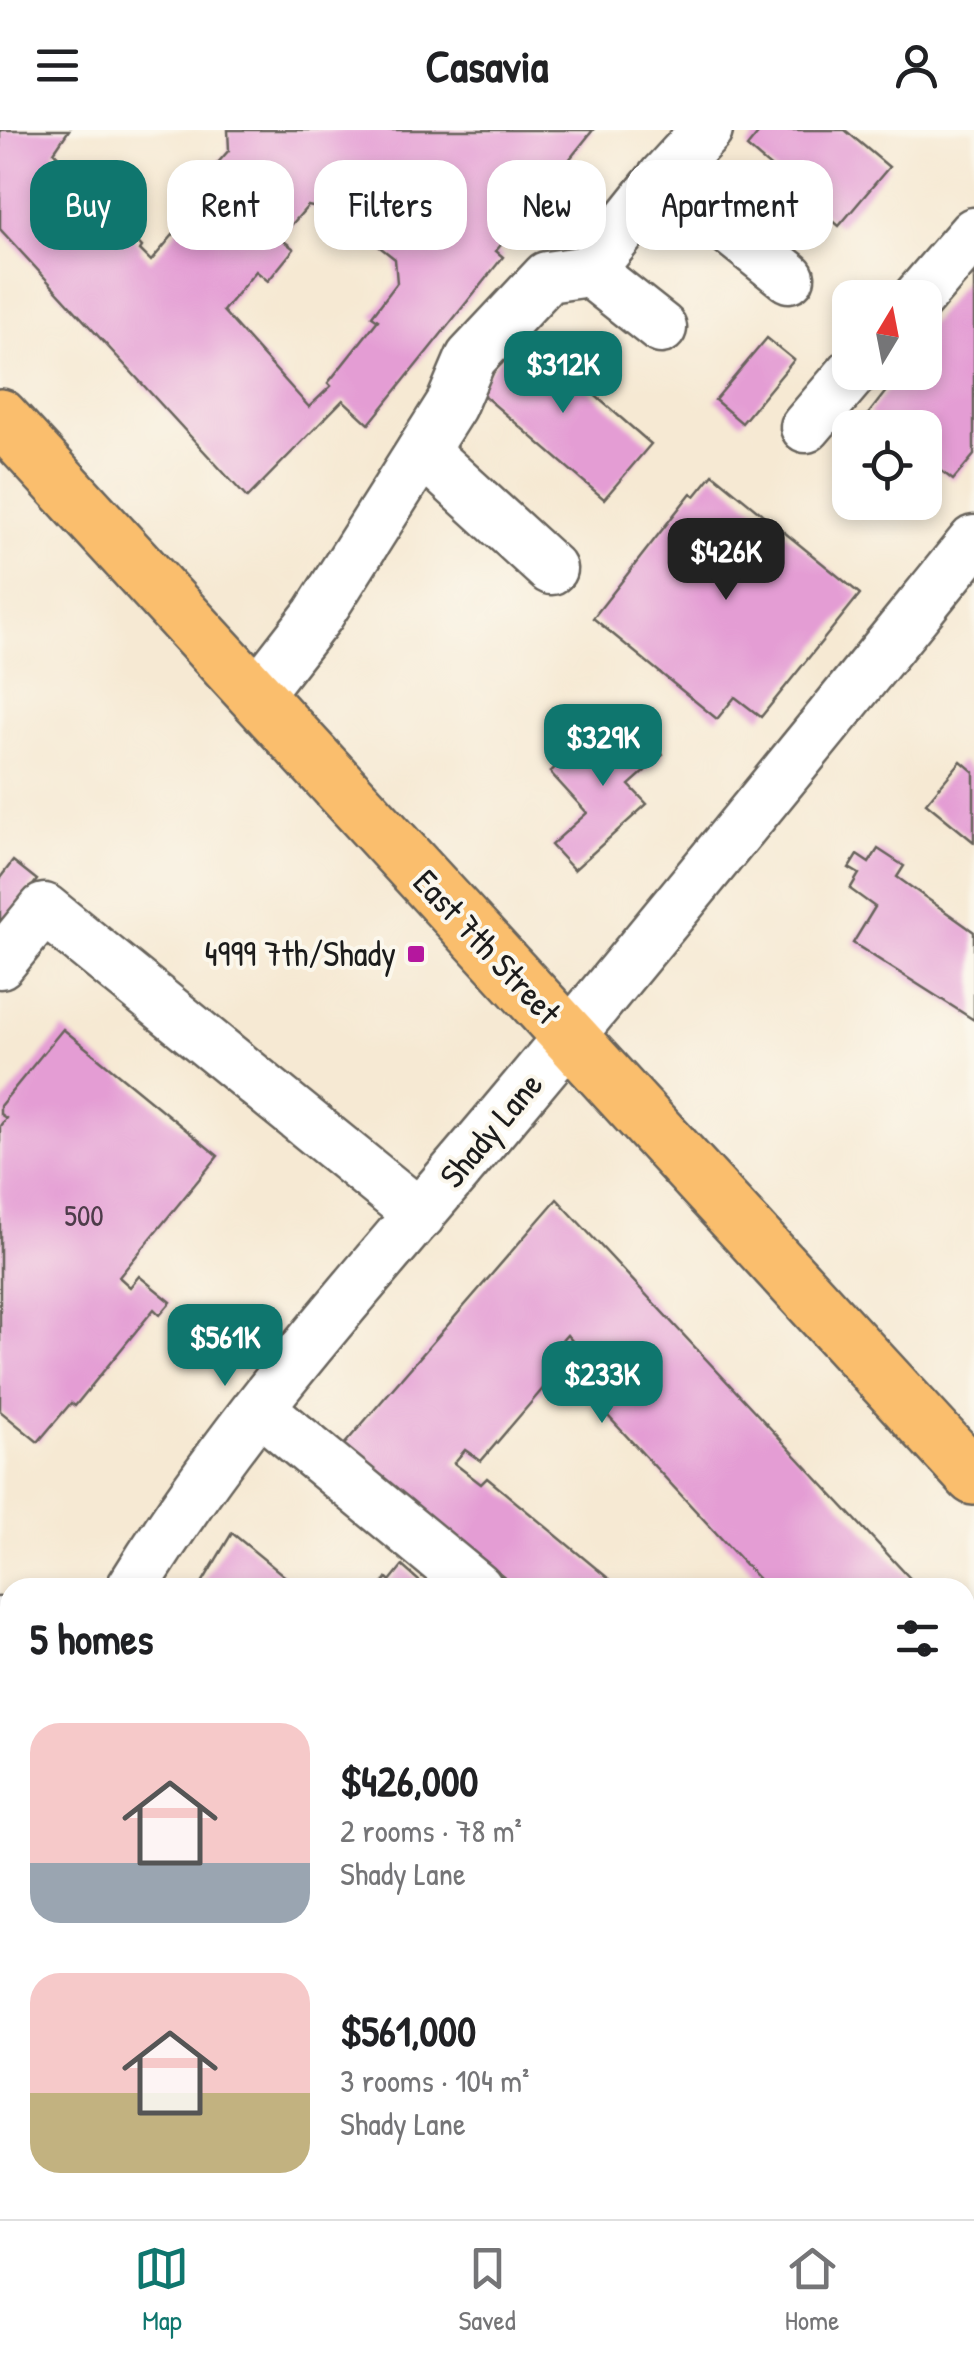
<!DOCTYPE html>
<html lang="en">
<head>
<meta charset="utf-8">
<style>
	body { margin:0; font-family:"Patrick Hand",sans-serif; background:#f6f6f6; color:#202124; height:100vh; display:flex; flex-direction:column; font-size:38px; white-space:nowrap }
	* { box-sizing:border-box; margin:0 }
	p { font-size:32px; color:#757577 }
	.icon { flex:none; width:55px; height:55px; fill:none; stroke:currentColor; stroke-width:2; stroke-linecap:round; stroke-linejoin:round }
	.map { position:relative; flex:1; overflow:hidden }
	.panel { position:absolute; left:0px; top:1448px; width:975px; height:642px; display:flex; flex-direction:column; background:#fff; border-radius:30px 30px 0 0; box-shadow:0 5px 15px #0003 }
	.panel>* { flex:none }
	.guide { position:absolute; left:30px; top:30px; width:915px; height:90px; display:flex; gap:20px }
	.needle { width:65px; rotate:10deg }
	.fabs { position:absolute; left:832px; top:150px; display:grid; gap:20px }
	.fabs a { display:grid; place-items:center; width:110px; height:110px; border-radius:20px; background:#fff; box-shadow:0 5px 15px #0003; font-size:50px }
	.price { position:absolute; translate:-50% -85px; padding:0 22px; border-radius:20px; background:#0f766e; color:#fff; font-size:32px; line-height:65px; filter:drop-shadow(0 2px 5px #0008) }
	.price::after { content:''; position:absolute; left:50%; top:60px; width:30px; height:22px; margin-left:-15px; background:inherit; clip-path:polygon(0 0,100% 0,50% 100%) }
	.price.active { background:#222; color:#fff }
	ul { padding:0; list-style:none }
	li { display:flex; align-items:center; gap:30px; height:250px; padding:0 30px }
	li span { display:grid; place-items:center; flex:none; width:280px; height:200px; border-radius:30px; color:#555 }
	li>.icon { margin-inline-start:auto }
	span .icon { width:120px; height:120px; fill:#fffc; stroke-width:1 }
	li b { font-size:42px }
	h2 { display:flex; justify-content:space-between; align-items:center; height:120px; padding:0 30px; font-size:42px }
	.chip { padding:0 35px; border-radius:30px; background:#fff; box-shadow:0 5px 15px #0003; font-size:35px; line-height:90px }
	.chip.active { background:#0f766e; color:#fff }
	header { display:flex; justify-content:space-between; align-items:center; height:130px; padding:0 30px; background:#fff; font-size:45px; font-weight:700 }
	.menu { display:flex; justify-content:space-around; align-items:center; height:140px; border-top:2px solid #e0e0e0; background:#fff; font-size:28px; color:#757577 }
	.menu a { display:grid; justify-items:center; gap:5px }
	.menu .active { color:#0f766e }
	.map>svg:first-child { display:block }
</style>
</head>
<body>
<header><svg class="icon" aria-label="menu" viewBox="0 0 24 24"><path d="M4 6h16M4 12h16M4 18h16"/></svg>Casavia<svg class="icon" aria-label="person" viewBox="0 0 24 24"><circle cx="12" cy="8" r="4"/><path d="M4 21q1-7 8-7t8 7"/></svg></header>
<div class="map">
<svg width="974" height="2089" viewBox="0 0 974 2089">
	<rect width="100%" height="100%" fill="#fbf7ec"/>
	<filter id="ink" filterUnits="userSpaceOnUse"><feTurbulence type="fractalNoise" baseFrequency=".01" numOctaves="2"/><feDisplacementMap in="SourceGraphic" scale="20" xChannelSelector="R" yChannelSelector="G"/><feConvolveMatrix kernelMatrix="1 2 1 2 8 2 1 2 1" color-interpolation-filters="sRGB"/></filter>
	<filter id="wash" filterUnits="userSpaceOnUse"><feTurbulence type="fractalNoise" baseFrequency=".0048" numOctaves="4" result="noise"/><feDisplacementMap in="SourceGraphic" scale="40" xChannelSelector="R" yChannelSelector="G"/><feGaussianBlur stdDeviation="2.25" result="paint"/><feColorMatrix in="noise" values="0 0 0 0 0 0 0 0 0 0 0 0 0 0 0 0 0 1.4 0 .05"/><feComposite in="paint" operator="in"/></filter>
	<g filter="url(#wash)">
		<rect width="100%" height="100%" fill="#f6e9d3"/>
		<g id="blocks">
			<!-- building -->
			<g fill="#e49dd4" fill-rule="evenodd">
				<path d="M 0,0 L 69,0 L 54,22 L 142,117 L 140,120 L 151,131 L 183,93 L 174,83 L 229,20 L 228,0 L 593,0 L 496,121 L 503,127 L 369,294 L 343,270 L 247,368 L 0,99 ZM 308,76 L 335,82 L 395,129 L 397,153 L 372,186 L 378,190 L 328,253 L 331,256 L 309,277 L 223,181 L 256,141 L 268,151 L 294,119 L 280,108 Z"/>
				<polygon points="761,0 845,0 889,37 839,96 747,17"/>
				<polygon points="974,139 974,325 953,350 925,328 925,298 887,298 869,283 901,242 925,242 925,200"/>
				<polygon points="522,202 651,314 604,369 475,258"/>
				<polygon points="767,208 794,230 742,293 715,270"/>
				<polygon points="713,344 860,464 761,587 735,567 717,589 593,488 691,363 695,366"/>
				<polygon points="629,588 663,625 629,655 647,674 574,740 551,715 587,683 550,642 587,609 595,619"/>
				<polygon points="961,631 974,642 974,712 926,673"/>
				<polygon points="878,719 904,736 897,747 974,802 974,890 853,813 875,777 850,759 859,744 849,738 857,725 869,733"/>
				<polygon points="13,731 37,750 0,797 0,748"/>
				<polygon points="63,899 218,1026 119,1147 130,1157 139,1146 171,1172 160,1185 154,1179 75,1276 71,1273 38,1312 0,1281 0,996 6,988 0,984 0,976"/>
				<polygon points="557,1069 919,1458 767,1458 573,1248 591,1233 567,1205 551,1223 564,1234 481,1331 465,1320 454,1333 481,1354 487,1348 620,1458 517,1458 342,1317"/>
				<polygon points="232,1403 299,1458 199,1458"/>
				<polygon points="402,1436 427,1458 380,1458 387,1448 390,1451"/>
				<polygon points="965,1507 974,1517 971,1537 974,1540 974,1900 965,1893"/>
			</g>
		</g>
	</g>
	<g filter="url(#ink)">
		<use href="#blocks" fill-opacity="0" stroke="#68645c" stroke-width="2.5"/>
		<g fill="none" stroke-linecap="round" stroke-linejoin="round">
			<!-- minor casing -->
			<g stroke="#68645c" stroke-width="55">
				<g id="minor">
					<polyline points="707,0 664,47 789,147"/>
					<polyline points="918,168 974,103"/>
					<polyline points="661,198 589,141 664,47"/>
					<polyline points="806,297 853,242"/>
					<polyline points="422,321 551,439"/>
					<polyline points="255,566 318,485 451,275 471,228 547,147 589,141"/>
					<polyline points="0,833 44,779 420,1085"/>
					<polyline points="260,1279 477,1458"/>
					<path d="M 132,1458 C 237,1287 376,1137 505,983 C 664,794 819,602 974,411"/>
					<polyline points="0,1493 10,1499"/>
					<polyline points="0,1683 10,1665"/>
					<polyline points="0,1785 10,1791"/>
					<polyline points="746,2080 757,2089"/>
					<polyline points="462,2089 476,2080"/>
				</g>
			</g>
			<!-- major casing -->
			<g stroke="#68645c" stroke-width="60">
				<g id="major">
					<polyline points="0,287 974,1347"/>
					<polyline points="0,2026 10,2029"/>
					<polyline points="173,2080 199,2089"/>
					<polyline points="244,2080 288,2089"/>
				</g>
			</g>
			<!-- minor -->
			<use href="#minor" stroke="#fff" stroke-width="50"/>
			<!-- major -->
			<use href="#major" stroke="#fabe6d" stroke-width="55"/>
		</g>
	</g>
	<!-- markers -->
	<rect fill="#b5179e" stroke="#fbf7ec" stroke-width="4" x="406" y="814" width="20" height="20" rx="5"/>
	<g text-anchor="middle" stroke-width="8" stroke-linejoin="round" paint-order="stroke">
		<!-- number labels -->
		<g font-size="30" fill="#4e3c4a">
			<text x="84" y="1096">500</text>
		</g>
		<!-- street labels -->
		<g font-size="35" fill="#1c1c1c" stroke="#fbf7ec">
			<text transform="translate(487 817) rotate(47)" y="12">East 7th Street</text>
			<text transform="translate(491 1000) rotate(-50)" y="12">Shady Lane</text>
		</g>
		<!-- poi labels -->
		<g font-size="35" fill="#1c1c1c" stroke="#fbf7ec" text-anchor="end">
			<text x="396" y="836">4999 7th/Shady</text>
		</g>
	</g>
</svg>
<div class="fabs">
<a><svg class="needle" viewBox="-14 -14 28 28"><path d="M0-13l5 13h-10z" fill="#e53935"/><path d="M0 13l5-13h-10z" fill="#757577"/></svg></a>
<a><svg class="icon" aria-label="locate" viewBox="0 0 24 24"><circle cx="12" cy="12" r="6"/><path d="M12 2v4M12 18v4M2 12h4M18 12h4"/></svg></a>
</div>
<b class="price" style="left:563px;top:286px">$312K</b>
<b class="price active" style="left:726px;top:473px">$426K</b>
<b class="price" style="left:603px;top:659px">$329K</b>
<b class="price" style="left:225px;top:1259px">$561K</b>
<b class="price" style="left:602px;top:1296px">$233K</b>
<div class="guide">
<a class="chip active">Buy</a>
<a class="chip">Rent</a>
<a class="chip">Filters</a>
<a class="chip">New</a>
<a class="chip">Apartment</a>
</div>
<section class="panel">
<h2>5 homes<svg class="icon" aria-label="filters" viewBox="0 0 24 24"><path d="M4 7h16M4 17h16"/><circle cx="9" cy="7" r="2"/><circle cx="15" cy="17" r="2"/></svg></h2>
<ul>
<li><span style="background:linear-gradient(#f6c9c9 70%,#9aa5b1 0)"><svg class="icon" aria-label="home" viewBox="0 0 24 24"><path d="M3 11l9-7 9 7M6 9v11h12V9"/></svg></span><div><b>$426,000</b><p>2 rooms · 78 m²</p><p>Shady Lane</p></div></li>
<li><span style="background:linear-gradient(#f6c9c9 60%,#c2b280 0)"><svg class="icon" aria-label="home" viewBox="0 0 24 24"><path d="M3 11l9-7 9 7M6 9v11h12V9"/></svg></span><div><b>$561,000</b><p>3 rooms · 104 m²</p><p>Shady Lane</p></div></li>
</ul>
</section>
</div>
<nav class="menu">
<a class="active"><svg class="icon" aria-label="map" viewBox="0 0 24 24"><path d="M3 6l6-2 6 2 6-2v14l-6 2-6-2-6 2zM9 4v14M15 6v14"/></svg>Map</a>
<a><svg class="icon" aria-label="saved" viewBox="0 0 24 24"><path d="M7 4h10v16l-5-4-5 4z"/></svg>Saved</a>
<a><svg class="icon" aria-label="home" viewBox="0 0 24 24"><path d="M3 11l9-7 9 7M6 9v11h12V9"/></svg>Home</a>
</nav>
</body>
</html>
